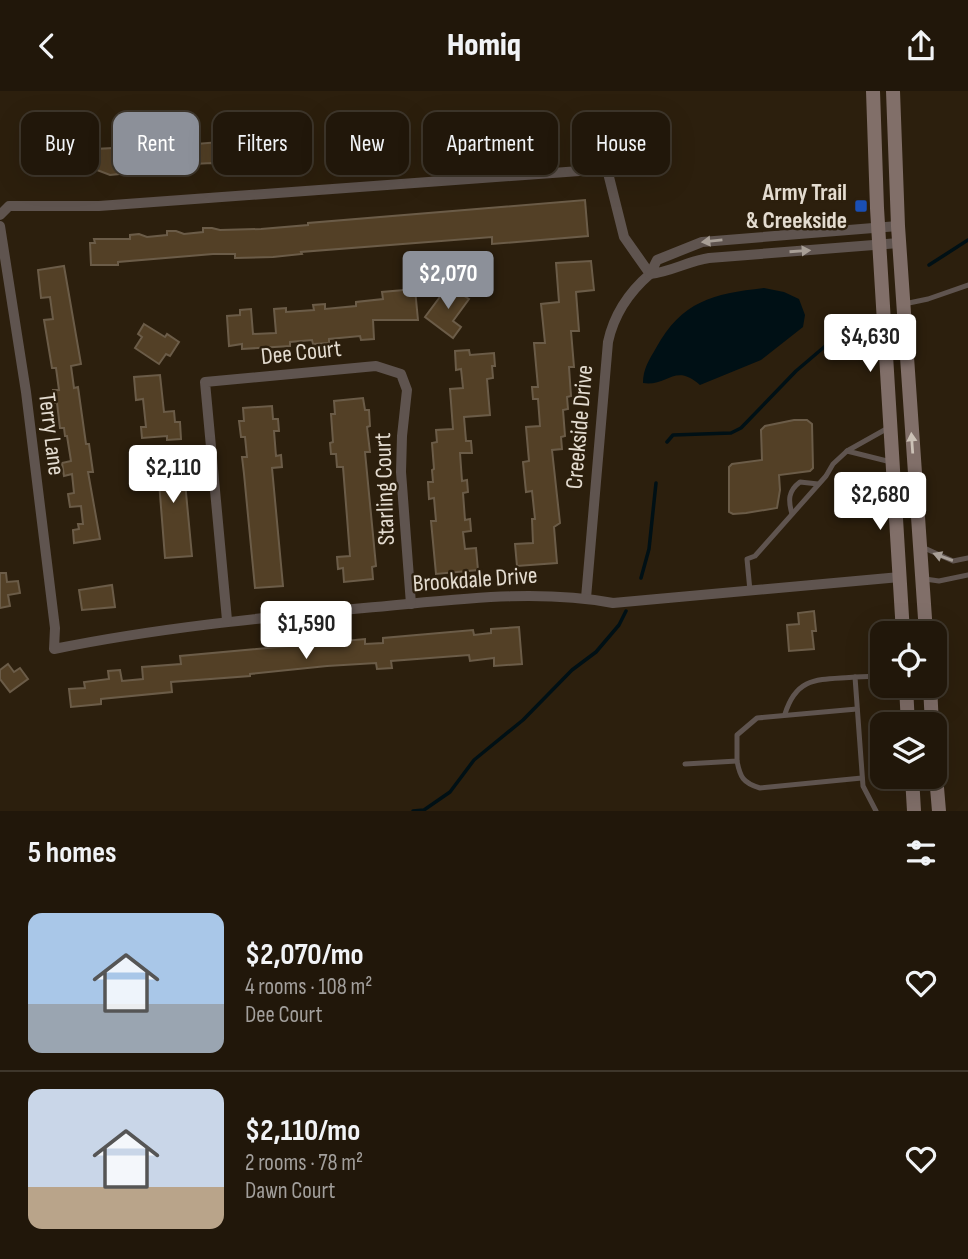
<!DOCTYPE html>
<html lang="en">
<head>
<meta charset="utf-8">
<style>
	body { margin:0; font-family:"Sofia Sans Condensed",sans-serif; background:#2d2418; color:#f1f3f6; height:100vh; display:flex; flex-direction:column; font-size:26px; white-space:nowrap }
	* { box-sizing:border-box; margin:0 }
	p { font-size:23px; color:#a29f9c }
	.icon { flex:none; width:38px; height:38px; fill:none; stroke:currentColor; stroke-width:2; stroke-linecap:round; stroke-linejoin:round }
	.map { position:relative; height:720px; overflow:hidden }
	.drawer { display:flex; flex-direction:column; background:#21170a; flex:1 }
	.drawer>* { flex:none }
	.hud { position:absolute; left:21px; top:21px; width:928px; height:63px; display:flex; gap:14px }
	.controls { position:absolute; left:870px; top:530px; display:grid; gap:14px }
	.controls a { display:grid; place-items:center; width:77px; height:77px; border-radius:14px; background:#21170a; box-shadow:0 7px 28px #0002,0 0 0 2px #3e362b; font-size:35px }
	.price { position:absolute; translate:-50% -60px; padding:0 16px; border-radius:7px; background:#fff; color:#222; font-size:23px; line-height:46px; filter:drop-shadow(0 2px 4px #0008) }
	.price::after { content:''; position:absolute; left:50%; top:42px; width:21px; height:16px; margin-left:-10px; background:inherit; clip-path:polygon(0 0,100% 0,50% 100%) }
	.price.selected { background:#8c9099; color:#fff }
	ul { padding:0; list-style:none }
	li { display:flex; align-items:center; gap:21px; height:175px; padding:0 28px }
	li+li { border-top:2px solid #3e362b }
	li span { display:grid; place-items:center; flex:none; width:196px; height:140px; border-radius:14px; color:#555 }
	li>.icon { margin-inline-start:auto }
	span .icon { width:84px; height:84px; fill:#fffc; stroke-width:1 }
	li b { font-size:30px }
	h2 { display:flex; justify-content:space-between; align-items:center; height:84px; padding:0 28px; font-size:30px }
	.pill { padding:0 24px; border-radius:14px; background:#21170a; box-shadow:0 7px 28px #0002,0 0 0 2px #3e362b; font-size:24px; line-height:63px }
	.pill.selected { background:#8c9099; color:#fff }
	header { display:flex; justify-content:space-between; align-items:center; height:91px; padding:0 28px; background:#21170a; font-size:32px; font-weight:800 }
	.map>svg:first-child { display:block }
</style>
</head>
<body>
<header><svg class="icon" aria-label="back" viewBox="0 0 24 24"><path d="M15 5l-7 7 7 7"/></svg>Homiq<svg class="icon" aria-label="share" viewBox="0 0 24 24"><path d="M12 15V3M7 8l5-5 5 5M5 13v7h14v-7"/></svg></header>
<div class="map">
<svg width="968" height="720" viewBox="0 0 968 720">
	<rect width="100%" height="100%" fill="#2c1f0d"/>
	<!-- water -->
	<path fill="#001015" d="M 764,197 L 784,201 L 799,208 L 805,224 L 803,236 L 761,269 L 700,294 C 675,271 667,296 643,292 C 643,278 649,269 656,257 C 682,210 712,203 764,197 Z"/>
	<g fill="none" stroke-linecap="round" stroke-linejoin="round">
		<!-- stream -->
		<g stroke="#001015" stroke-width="3.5">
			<polyline points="929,174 968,149"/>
			<polyline points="667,351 673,344 731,342 741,337 796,280 857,228"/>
			<polyline points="641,487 649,458 656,392"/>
			<polyline points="413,720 424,719 450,701 474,669 523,629 572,579 596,561 619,534 626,520"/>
		</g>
	</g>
	<!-- building -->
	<g fill="#534026" stroke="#6b5c48" stroke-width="2">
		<polygon points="487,24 490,52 461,54 459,26"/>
		<polygon points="304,40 306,69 220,75 212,72 193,73 193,77 155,77 156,81 147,82 138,78 119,79 119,83 110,84 97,79 95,58 169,54 169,51 183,50 196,53 219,51 219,54 239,53 239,45"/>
		<polygon points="585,109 588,145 492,153 492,146 301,161 302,163 273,166 235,167 235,163 213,163 118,171 118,174 91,174 90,152 95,152 94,148 130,148 130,144 139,143 147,146 167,144 167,140 176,140 184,143 203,141 203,137 212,137 220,139 261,138 308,134 308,132"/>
		<polygon points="591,170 594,199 576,201 579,240 571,240 574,276 569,276 571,305 567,306 568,318 563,319 565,345 561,346 562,358 552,359 560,432 554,436 557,472 517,475 515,453 533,452 532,428 535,428 532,400 526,401 523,371 529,370 526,336 540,335 538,308 533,308 532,296 538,296 534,252 545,252 541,213 559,211 556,172"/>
		<polygon points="64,175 81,273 71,275 74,297 78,296 86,353 89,353 93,381 88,381 100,448 74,452 73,439 79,438 78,433 83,433 81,415 70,416 68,403 74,402 72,383 64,385 62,372 71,370 67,345 65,345 64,337 60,337 57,312 54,312 53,299 59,299 56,277 52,277 44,229 53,228 50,206 41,207 38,179"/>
		<polygon points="448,195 469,208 453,230 461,236 453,247 425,226"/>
		<polygon points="415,198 418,229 373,229 374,248 361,249 360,245 329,248 329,252 313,253 312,249 290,251 290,255 242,258 242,253 229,255 227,225 240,224 240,219 251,218 253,243 276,242 274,218 286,217 286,221 314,219 313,214 325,213 325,218 356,215 356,211 383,208 382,201"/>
		<polygon points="144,233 165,246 167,243 179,251 170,265 166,263 159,273 135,257 142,246 138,243"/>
		<polygon points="469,259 470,264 494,262 495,275 492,275 493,287 487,288 490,324 464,326 466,350 471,350 472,362 460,362 462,390 467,389 468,401 463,402 465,429 470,428 471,440 463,441 465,458 476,457 478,479 436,483 431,430 436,430 434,407 429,408 428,391 433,391 432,379 434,378 432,352 437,351 436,339 453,338 450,298 463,297 461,278 456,279 455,260"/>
		<polygon points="160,284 164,321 174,320 175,331 180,331 181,348 167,349 167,345 142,347 141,336 146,336 143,308 136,309 134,286"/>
		<polygon points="363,307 365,319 369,319 370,335 367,336 370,361 365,361 376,475 372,476 373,488 344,491 343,477 338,478 337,466 350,465 347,426 343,376 337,376 336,363 331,363 330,352 333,351 331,323 335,323 334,310"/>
		<polygon points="272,315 273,328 278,328 279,340 274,340 276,365 281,364 282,376 272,377 283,495 255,497 244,383 242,366 247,366 245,346 241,346 239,330 244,330 243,317"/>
		<polygon points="794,329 807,329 812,333 813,377 810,380 779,384 780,399 777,417 746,422 733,423 729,421 729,376 732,373 762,369 761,339 765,335"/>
		<polygon points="177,361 177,370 183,370 192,465 165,467 158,378 153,378 151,363"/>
		<polygon points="0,482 6,482 7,491 18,490 20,502 8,504 10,515 0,517"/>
		<polygon points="112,494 115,516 82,519 79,499"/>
		<polygon points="814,520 816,540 812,540 814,558 789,560 787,534 799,533 798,522"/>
		<polygon points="519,536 522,573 494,575 494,567 470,570 469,564 391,570 392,577 377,578 376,572 327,575 250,583 250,585 171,591 172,601 101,608 101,613 71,616 69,598 85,597 84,591 109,588 108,580 120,579 122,590 143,588 142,576 181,573 180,565 365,548 365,553 383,552 383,547 473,539 474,544 491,542 491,538"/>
		<polygon points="8,573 14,581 20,577 28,588 10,601 0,588 0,579"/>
	</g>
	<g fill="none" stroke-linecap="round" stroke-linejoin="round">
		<!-- service -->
		<g stroke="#5f544f" stroke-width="5">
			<polyline points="904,213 928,208 968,194"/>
			<polyline points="888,337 847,360 891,371"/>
			<path d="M 792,423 C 788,409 788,400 800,391 L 818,393"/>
			<polyline points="922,456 953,470 968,467"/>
			<polyline points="925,488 939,490 968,484"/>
			<polyline points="750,500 747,468 755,465 826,385 833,373 847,360"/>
			<path d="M 785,623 C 797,584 820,589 855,586"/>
			<path d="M 737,670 C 740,686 743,692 760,697 L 862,687"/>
			<polyline points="685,673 737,670 737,644 757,627 857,618"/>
			<polyline points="876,720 863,695 855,586 882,585"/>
		</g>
		<!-- minor -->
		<g stroke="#5f544f" stroke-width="10">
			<path d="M 0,124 L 9,115 L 99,115 L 607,78 L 624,146 L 650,183 C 628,202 614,223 608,251 L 586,507"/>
			<path d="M 0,135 L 26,301 L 55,537 L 54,558 C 157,537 260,527 364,517 C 447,510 531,497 613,512 L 900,486"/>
			<path d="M 898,135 L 702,151 L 657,169 L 650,183 C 671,181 688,170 709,167 L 899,152"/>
			<polyline points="227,529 205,291 376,275 401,283 407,299 402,345 401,381 411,513"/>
		</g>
		<!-- secondary -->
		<g stroke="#816f69" stroke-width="14">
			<polyline points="873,0 877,117 903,542"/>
			<polyline points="893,0 898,135 926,542"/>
			<polyline points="906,595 908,634"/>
			<polyline points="930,595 932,634"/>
			<polyline points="934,661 939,720"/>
			<polyline points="912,686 914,720"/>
		</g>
	</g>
	<!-- one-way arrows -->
	<defs><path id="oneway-solid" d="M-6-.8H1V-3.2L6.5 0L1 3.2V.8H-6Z" transform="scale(1.75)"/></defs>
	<g fill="#a89f96">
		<use href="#oneway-solid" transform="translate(712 150) rotate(174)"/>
		<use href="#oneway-solid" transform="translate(800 160) rotate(-4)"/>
		<use href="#oneway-solid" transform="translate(943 466) rotate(-160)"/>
	</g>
	<use fill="#cbc1b6" href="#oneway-solid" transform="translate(912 352) rotate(-94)"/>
	<!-- markers -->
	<rect fill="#1a4fb4" stroke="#2c1f0d" stroke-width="2.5" x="854" y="108" width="14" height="14" rx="3.5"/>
	<g text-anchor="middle" stroke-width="5" stroke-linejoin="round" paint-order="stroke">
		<!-- poi labels -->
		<g font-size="24" font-weight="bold" fill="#e4dcd0" stroke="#2c1f0d" text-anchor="end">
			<text x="847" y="109">Army Trail<tspan x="847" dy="28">&amp; Creekside</tspan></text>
		</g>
		<!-- street labels -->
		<g font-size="24" fill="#e4dcd0" stroke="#2c1f0d">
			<text transform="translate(301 261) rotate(-6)" y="8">Dee Court</text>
			<text transform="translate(579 336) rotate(-85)" y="8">Creekside Drive</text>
			<text transform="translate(52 343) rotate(83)" y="8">Terry Lane</text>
			<text transform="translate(384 398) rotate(-92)" y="8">Starling Court</text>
			<text transform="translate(475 488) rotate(-4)" y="8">Brookdale Drive</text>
		</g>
	</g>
</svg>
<div class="controls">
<a><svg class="icon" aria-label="locate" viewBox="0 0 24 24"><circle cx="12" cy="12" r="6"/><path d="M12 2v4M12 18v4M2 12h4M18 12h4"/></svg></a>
<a><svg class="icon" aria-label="layers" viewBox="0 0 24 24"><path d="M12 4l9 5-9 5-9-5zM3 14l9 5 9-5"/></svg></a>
</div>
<b class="price selected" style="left:448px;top:220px">$2,070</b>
<b class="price" style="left:870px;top:283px">$4,630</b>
<b class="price" style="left:173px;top:414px">$2,110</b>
<b class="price" style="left:880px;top:441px">$2,680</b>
<b class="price" style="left:306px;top:570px">$1,590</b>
<div class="hud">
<a class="pill">Buy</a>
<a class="pill selected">Rent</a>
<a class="pill">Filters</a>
<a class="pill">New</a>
<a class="pill">Apartment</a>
<a class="pill">House</a>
</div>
</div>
<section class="drawer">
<h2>5 homes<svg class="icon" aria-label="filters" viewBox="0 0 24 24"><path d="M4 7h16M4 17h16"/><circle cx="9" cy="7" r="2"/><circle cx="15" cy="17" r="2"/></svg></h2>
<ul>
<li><span style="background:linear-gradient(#a9c7e8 65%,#9aa5b1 0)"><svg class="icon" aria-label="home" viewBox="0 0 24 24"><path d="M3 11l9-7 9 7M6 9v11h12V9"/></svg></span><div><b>$2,070/mo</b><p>4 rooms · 108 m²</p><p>Dee Court</p></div><svg class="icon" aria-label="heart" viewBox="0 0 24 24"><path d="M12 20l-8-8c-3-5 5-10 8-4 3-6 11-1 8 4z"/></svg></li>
<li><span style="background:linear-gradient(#c9d6e8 70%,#b9a48a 0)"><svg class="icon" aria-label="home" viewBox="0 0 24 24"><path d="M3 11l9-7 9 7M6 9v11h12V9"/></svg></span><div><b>$2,110/mo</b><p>2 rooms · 78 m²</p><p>Dawn Court</p></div><svg class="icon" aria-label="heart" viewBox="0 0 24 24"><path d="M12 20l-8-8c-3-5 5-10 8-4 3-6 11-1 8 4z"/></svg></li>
</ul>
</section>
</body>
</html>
